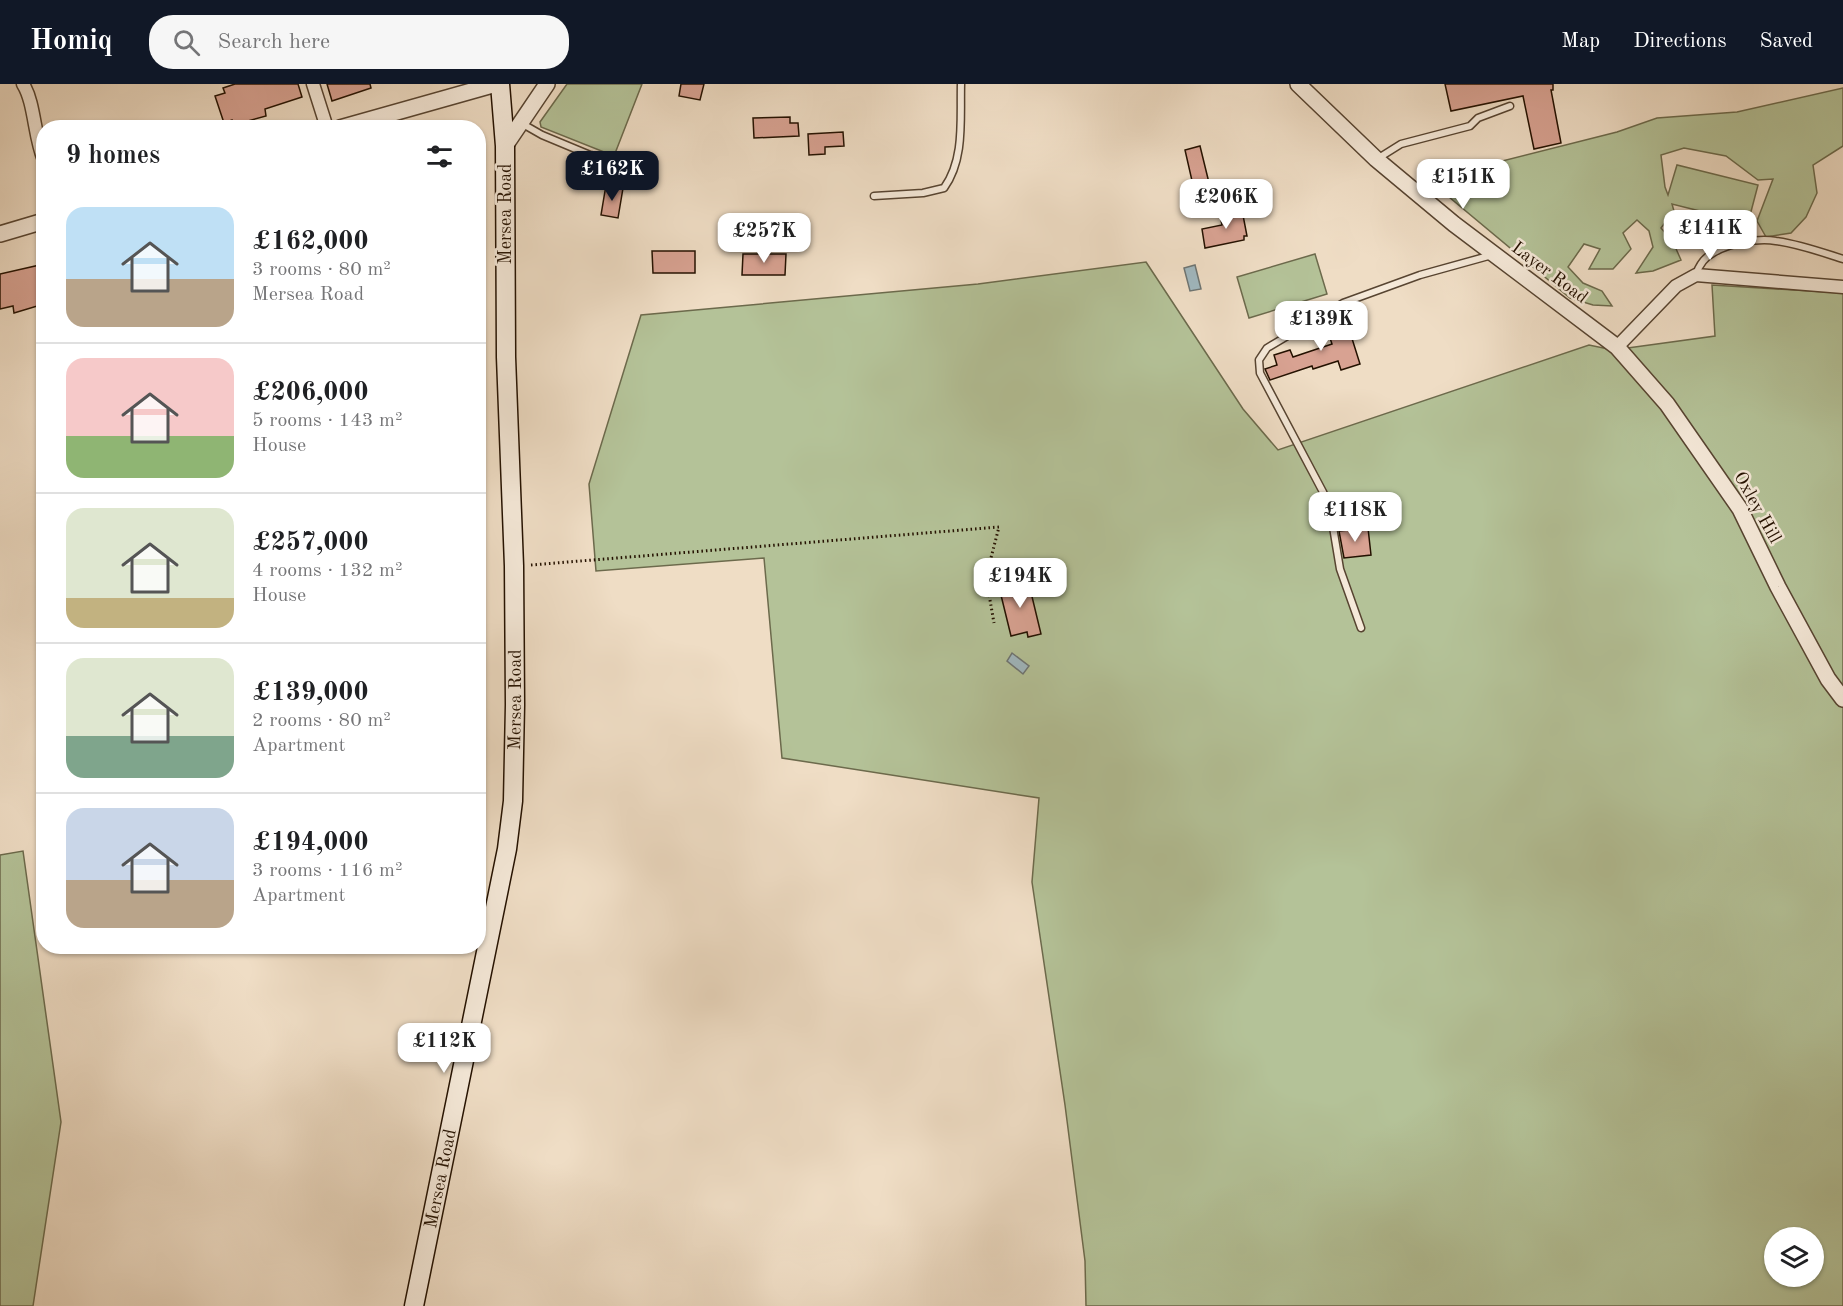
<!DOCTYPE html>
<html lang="en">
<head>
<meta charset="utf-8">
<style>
	body { margin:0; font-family:"Old Standard TT",serif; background:#f6f6f6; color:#202124; height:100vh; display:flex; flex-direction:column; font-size:22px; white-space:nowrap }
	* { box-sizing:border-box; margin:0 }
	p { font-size:20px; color:#757577 }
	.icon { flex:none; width:33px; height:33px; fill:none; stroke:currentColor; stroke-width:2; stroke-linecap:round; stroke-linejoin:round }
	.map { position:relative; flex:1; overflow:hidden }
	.sheet { position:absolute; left:36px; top:36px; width:450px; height:834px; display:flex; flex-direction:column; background:#fff; border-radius:24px; box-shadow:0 2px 4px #0004 }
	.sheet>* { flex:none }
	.controls { position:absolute; left:1764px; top:1143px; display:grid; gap:12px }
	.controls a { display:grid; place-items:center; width:60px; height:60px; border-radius:50%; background:#fff; box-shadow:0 2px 4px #0004; font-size:30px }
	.price { position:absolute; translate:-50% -51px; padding:0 14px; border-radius:12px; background:#fff; color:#222; font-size:20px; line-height:39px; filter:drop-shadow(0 2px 3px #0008) }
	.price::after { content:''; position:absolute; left:50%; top:36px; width:18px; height:14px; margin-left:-9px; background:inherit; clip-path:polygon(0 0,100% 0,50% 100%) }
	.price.on { background:#111827; color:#fff }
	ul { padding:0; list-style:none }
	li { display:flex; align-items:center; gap:18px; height:150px; padding:0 30px }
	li+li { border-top:2px solid #e0e0e0 }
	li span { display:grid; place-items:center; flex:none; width:168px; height:120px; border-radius:18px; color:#555 }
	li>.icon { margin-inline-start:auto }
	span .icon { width:72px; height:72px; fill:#fffc; stroke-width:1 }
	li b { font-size:26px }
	h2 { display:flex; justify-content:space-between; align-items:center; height:72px; padding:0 30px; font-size:26px }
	header { display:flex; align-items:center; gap:36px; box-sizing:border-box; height:84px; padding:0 30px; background:#111827; color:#fff }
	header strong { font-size:28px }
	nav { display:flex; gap:33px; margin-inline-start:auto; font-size:21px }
	.search { width:420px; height:54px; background:#f6f6f6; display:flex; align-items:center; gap:15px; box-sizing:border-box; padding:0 21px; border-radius:24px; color:#757577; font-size:22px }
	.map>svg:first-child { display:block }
</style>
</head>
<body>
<header>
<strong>Homiq</strong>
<div class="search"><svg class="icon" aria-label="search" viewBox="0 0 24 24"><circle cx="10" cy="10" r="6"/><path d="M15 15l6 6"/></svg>Search here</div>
<nav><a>Map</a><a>Directions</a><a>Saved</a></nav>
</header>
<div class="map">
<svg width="1843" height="1222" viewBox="0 0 1843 1222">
	<rect width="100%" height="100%" fill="#efddc5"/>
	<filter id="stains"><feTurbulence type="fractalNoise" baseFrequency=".00333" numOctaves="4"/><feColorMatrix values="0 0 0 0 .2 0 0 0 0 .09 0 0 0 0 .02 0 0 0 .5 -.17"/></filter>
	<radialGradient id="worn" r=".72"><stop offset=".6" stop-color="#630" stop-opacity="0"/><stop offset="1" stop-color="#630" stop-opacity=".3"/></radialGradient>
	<!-- green -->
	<g fill="#b4c298" stroke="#6c6a4c" stroke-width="1.5" fill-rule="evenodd">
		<polygon points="567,0 642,0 614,72 541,43 540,38"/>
		<polygon points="1843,4 1843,62 1813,81 1817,109 1806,133 1791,149 1766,153 1757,137 1773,95 1758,96 1726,72 1684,64 1661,71 1665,103 1668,111 1677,81 1758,101 1748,139 1672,120 1674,127 1661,144 1673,158 1681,176 1653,187 1636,189 1653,163 1649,147 1637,136 1623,149 1631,165 1613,185 1589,185 1600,165 1584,160 1568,183 1583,199 1602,207 1612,222 1593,221 1570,214 1443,108 1435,94 1617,48 1657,34 1737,28"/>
		<polygon points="1315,170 1327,210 1249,234 1237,193"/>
		<path d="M 1146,178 L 1243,325 L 1278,366 L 1589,261 L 1613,266 L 1715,252 L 1712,201 L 1843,209 L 1843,1222 L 1086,1222 L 1085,1177 L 1065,1021 L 1032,798 L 1039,714 L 782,674 L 764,474 L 596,487 L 589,400 L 641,231 L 978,200 ZM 1774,1154 L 1814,1154 L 1814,1192 L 1774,1192 Z"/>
		<polygon points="23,767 61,1038 33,1222 0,1222 0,771"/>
	</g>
	<!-- water -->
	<g fill="#a0b8c0" stroke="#6e7573" stroke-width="1.5">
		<polygon points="1195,181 1201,205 1190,207 1184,184"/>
		<polygon points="1012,569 1029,582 1023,590 1007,577"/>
	</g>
	<!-- building -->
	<g fill="#d8a292" stroke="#241100" stroke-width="1.5">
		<polygon points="235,0 298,0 302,13 265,25 266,32 233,41 232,36 224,39 215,12 225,9 223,4"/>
		<polygon points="327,0 370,0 371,4 332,17"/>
		<polygon points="681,0 704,0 700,16 679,12"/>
		<polygon points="1445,0 1553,0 1553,6 1551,6 1561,59 1534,65 1523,12 1451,27"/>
		<polygon points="790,33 790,39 798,39 799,52 754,54 753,34"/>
		<polygon points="843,48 844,62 825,63 825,70 809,71 808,50"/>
		<polygon points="1200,62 1211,107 1195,110 1185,66"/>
		<polygon points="606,101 623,104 618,134 601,131"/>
		<polygon points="1242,126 1247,152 1244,152 1244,156 1205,164 1202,145 1222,141 1220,131"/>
		<polygon points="652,167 695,167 695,189 653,189"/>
		<polygon points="743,170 786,170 785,191 742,191"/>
		<polygon points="44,180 44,220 14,229 13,222 0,225 0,190"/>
		<polygon points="1344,229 1360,280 1341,286 1338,277 1313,285 1312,282 1270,296 1265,285 1277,281 1274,271 1290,266 1293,273 1332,260 1324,236"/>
		<polygon points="1368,444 1371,471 1344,474 1339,447"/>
		<polygon points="1028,496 1041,550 1028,553 1027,548 1011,552 999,503"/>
	</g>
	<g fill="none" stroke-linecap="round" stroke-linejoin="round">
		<!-- service casing -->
		<g stroke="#574431" stroke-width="9">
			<g id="service">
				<polyline points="521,39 542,51 590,71 644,81"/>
				<polyline points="1377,75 1401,60 1470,42 1478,34 1510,22"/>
				<path d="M 874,112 L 923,109 L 944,104 C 965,75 960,35 961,0"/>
				<path d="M 1696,190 C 1699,182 1705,173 1713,169 C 1729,159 1758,154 1776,157 C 1799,160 1821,168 1843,175"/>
				<polyline points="1361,544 1340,485 1330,425 1323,408 1260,289 1259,276 1267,264 1343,219 1420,191 1492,171"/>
			</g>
		</g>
		<!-- minor casing -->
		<g stroke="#574431" stroke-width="15">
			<g id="minor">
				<path d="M 23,0 C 35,19 34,53 44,76"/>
				<polyline points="313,0 327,44"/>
				<polyline points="1617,263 1676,202 1696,191 1843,203"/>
			</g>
		</g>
		<!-- tertiary casing -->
		<g stroke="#574431" stroke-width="18">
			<g id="tertiary">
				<polyline points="1298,0 1376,75 1454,140 1617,263 1667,320 1740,425 1778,503 1828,595 1843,615"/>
				<polyline points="340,44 489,2 491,0"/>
				<polyline points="505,62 547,0"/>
				<polyline points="0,150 44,137"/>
			</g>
		</g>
		<!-- secondary casing -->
		<g stroke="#241100" stroke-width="21">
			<g id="secondary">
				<path id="s1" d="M 414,1222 L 507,765 L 513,717 L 515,621 L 514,482 L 506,273 L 505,62 L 500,0"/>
			</g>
		</g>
		<!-- path -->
		<polyline stroke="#241100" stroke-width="3" stroke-dasharray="1.5 3" stroke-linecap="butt" points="531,481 999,443 986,493 994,539"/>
		<!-- service -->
		<use href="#service" stroke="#f5e9d9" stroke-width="6"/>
		<!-- minor -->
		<use href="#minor" stroke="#f5e9d9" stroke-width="12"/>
		<!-- tertiary -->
		<use href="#tertiary" stroke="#f5e9d9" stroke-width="15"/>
		<!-- secondary -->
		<use href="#secondary" stroke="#f5e9d9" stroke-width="18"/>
	</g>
	<g text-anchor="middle" stroke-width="5" stroke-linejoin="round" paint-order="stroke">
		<!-- street labels -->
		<g font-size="18" fill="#241100" stroke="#f5e9d9">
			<text transform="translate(505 130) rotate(-90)" y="6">Mersea Road</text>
			<text transform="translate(1550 188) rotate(37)" y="6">Layer Road</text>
			<text transform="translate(1758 423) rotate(61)" y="6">Oxley Hill</text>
			<text dy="6" stroke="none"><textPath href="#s1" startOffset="616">Mersea Road</textPath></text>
			<text dy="6" stroke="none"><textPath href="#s1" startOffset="130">Mersea Road</textPath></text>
		</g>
	</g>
	<rect width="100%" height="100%" filter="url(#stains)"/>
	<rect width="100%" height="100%" fill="url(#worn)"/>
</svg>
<div class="controls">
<a><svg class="icon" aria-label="layers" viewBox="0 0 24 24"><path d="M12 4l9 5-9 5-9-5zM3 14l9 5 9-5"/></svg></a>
</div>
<b class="price on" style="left:612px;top:118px">£162K</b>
<b class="price" style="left:1463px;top:126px">£151K</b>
<b class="price" style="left:1226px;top:146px">£206K</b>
<b class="price" style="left:1710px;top:177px">£141K</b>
<b class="price" style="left:764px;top:180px">£257K</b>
<b class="price" style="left:1321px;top:268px">£139K</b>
<b class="price" style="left:1355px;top:459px">£118K</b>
<b class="price" style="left:1020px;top:525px">£194K</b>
<b class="price" style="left:444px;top:990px">£112K</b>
<section class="sheet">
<h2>9 homes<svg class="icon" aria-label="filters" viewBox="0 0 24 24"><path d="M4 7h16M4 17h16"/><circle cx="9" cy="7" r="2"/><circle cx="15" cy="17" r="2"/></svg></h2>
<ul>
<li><span style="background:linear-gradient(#bfe0f5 60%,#b9a48a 0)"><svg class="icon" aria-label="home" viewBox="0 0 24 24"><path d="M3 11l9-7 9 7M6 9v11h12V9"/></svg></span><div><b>£162,000</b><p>3 rooms · 80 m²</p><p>Mersea Road</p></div></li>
<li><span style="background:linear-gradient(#f6c9c9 65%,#8fb573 0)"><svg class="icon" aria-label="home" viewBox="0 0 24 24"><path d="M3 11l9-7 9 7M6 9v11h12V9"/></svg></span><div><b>£206,000</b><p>5 rooms · 143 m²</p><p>House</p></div></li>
<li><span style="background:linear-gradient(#dfe7d0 75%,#c2b280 0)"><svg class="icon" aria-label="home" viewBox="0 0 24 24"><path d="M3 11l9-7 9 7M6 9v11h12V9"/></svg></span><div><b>£257,000</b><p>4 rooms · 132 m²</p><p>House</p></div></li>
<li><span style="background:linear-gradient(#dfe7d0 65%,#7fa58c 0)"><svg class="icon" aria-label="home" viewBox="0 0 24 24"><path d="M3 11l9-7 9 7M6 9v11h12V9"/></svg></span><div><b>£139,000</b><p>2 rooms · 80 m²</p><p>Apartment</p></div></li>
<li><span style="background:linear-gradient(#c9d6e8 60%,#b9a48a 0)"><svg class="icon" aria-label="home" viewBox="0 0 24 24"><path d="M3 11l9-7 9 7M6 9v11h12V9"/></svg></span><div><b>£194,000</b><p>3 rooms · 116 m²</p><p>Apartment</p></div></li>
</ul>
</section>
</div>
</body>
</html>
